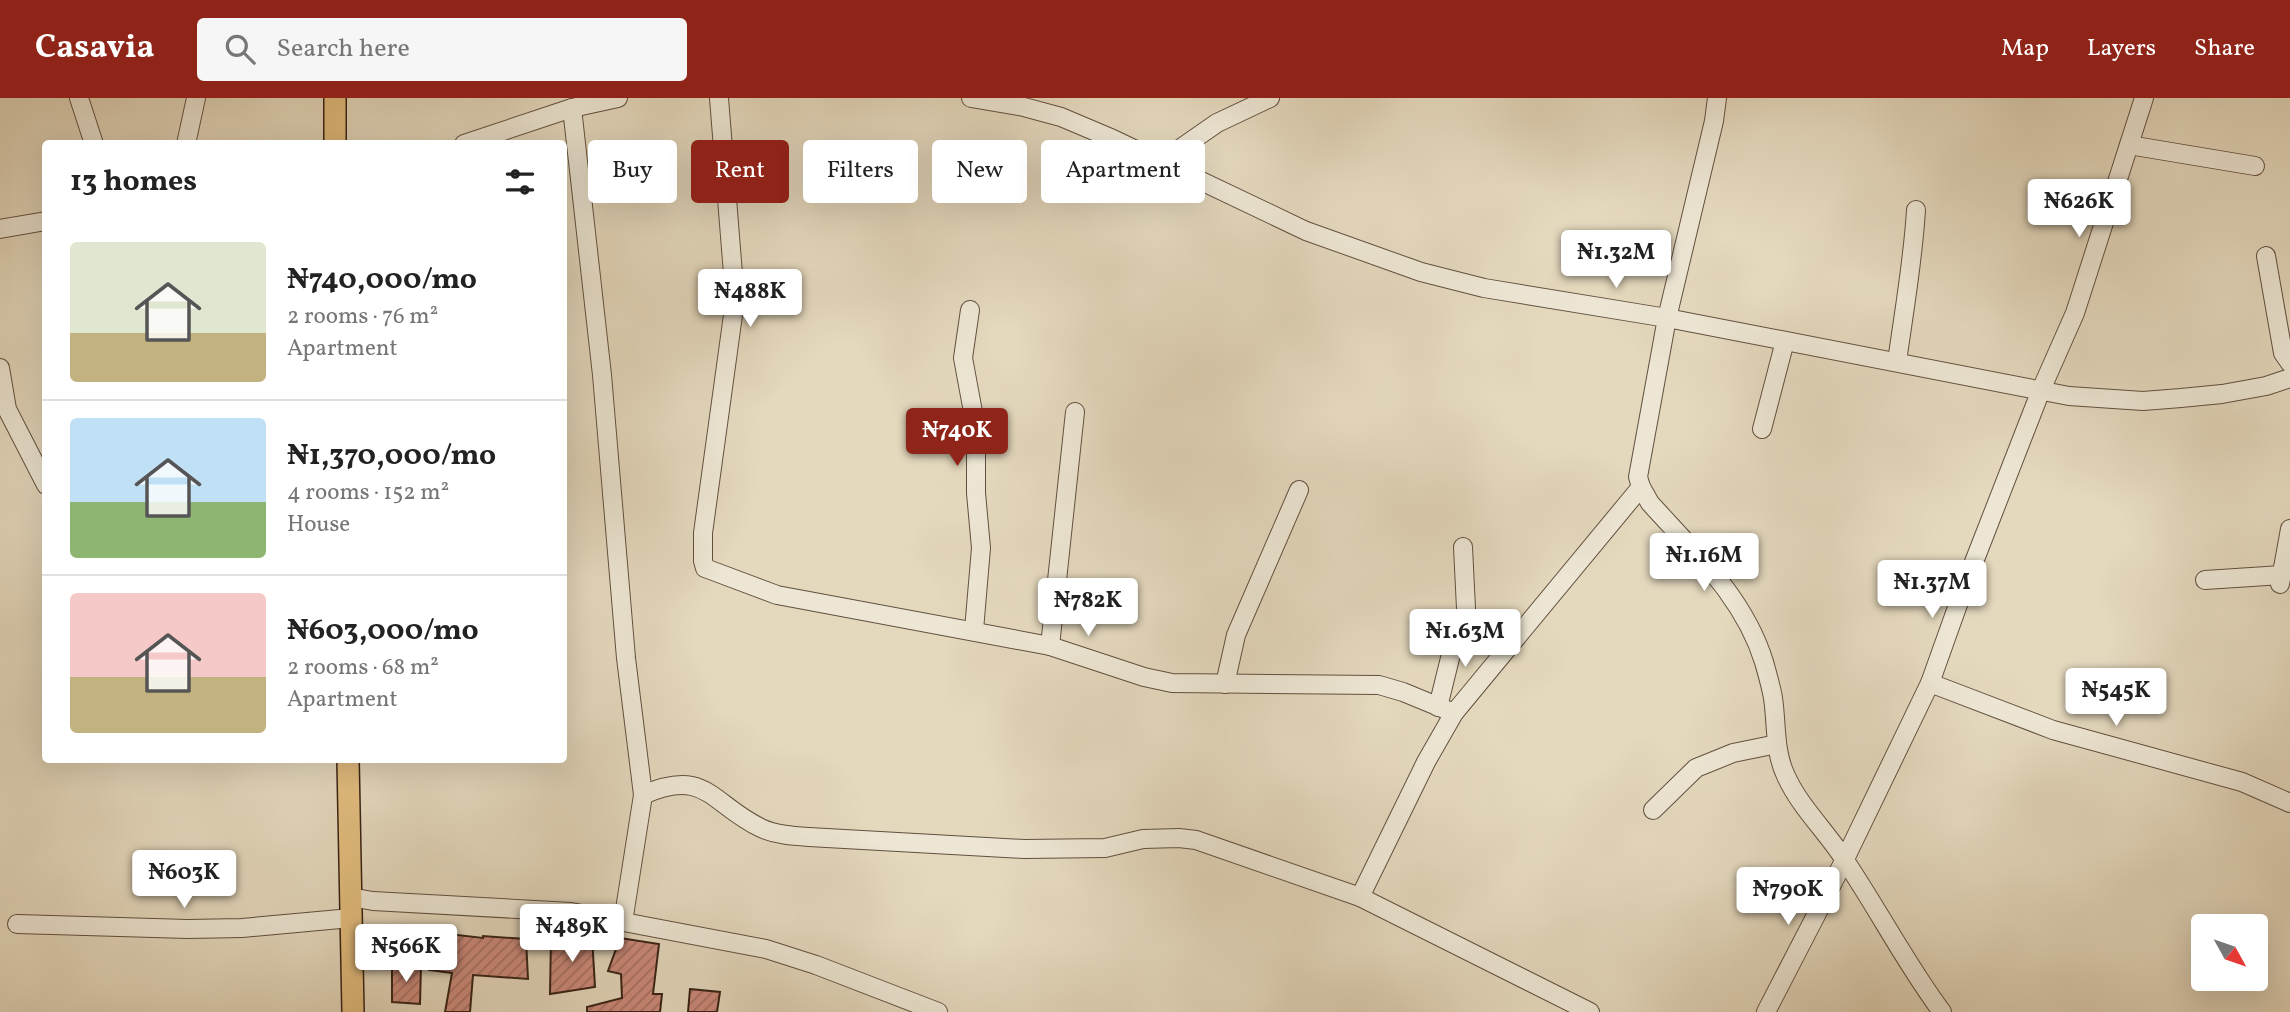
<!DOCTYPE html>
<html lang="en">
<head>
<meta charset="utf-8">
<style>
	body { margin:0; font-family:Vollkorn,serif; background:#f6f6f6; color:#222; height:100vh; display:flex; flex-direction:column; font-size:26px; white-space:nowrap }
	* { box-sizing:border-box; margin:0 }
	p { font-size:23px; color:#767676 }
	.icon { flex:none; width:38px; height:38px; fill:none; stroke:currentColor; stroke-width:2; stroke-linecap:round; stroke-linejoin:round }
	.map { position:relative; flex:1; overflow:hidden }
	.details { position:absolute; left:42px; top:42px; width:525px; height:623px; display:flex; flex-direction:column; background:#fff; border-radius:7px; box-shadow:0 7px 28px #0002 }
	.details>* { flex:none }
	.guide { position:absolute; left:588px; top:42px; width:665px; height:63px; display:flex; gap:14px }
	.needle { width:46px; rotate:130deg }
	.fabs { position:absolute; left:2191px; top:816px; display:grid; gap:14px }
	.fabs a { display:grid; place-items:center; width:77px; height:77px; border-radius:7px; background:#fff; box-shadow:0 7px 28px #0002; font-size:35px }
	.price { position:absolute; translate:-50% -60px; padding:0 16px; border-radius:7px; background:#fff; color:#222; font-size:23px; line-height:46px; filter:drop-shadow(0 2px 4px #0008) }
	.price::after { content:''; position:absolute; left:50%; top:42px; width:21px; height:16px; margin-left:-10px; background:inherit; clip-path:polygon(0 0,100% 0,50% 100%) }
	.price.active { background:#8f2418; color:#fff }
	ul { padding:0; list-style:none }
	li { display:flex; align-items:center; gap:21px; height:175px; padding:0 28px }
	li+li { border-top:2px solid #e0e0e0 }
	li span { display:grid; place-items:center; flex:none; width:196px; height:140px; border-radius:7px; color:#555 }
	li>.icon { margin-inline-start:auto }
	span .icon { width:84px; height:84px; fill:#fffc; stroke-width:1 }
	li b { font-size:30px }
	h2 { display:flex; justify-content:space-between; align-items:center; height:84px; padding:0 28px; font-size:30px }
	.pill { padding:0 24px; border-radius:7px; background:#fff; box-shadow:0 7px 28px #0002; font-size:24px; line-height:63px }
	.pill.active { background:#8f2418; color:#fff }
	header { display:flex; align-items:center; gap:42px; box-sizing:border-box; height:98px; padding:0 35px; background:#8f2418; color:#fff }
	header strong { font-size:33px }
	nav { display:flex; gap:38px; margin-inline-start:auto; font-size:24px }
	.search { width:490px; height:63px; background:#f6f6f6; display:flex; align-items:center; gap:18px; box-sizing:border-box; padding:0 24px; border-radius:7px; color:#767676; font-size:26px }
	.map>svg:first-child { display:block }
</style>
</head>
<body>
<header>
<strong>Casavia</strong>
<div class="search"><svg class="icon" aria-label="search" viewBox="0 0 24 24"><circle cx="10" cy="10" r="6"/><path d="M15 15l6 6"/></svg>Search here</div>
<nav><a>Map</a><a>Layers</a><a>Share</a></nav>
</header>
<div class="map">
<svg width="2290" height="914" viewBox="0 0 2290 914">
	<defs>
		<pattern id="building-hatch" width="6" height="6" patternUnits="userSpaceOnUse" patternTransform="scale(1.75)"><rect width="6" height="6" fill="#cb8a7b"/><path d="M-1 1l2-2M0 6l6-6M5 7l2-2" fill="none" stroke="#a67064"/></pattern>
	</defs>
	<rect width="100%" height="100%" fill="#e4d8bd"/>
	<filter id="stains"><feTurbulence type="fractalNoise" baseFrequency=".00286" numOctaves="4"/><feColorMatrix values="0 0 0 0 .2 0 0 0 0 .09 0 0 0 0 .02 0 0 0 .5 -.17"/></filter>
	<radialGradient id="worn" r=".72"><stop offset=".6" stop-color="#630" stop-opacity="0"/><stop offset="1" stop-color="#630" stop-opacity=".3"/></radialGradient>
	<!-- building -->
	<g fill="url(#building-hatch)" stroke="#372215" stroke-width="2">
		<polygon points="431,834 483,840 483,838 526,841 528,881 473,877 470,914 445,914 452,875 429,872"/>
		<polygon points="592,838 595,889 550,896 551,839"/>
		<polygon points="620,840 659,846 653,896 662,896 660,914 587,914 587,909 622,900 621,876 608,873"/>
		<polygon points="392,867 421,867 420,906 392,904"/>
		<polygon points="690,891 720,894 717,914 688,914"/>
	</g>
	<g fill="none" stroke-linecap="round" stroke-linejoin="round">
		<!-- minor casing -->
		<g stroke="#62503f" stroke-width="20">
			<g id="minor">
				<polyline points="79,0 94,46"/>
				<polyline points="719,0 733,176 733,217 703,435 703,463 705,470 777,497 1050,548 1144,579 1172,585 1379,587 1403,594 1454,615"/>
				<polyline points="971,0 1024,9 1061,19 1113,41 1306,133 1421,174 1484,190 1667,220 2069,298 2143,303 2181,300 2222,296 2266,288 2290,280"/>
				<path d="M 1717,0 L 1714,23 L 1667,220 L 1638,379 L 1641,389 L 1650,405 C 1694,454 1744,499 1764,564 C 1767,575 1771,588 1773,600 C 1777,627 1774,653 1786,678 C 1800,709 1826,733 1844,761 C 1878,811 1906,866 1942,914"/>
				<polyline points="572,10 602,277 626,560 643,697 623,824"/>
				<polyline points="186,46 196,0"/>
				<polyline points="464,46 572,10 618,0"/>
				<polyline points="2129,47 2255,68"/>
				<polyline points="1161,64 1217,25 1270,0"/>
				<polyline points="0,131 46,123"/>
				<polyline points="2266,158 2283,255 2290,265"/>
				<polyline points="970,212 963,260 976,330 976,395 981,450 974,532"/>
				<path d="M 1897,264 C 1904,213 1913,163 1916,112"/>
				<polyline points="0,270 7,311 46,387"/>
				<polyline points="1762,331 1785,243"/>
				<polyline points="2205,482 2282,477"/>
				<polyline points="2280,486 2290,431"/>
				<polyline points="1050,548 1075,314"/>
				<polyline points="1930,585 2053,632 2242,684 2290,705"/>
				<polyline points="1225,586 1236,537 1299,392"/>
				<polyline points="1438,609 1452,552 1467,531 1463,449"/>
				<path d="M 643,697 C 706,669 711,706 761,730 C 776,737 793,738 809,739 L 1024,751 L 1105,750 L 1143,741 L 1179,740 L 1196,742 L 1360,799 L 1590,914"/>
				<polyline points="1653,712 1696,670 1733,655 1777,646"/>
				<polyline points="350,799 373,803 571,814 766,851 816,867 938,914"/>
				<polyline points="1360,799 1426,664 1454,615 1641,389"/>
				<polyline points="17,826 188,831 242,830 351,820"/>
				<polyline points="1766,914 1845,761 1930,585 1965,487 2041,292 2075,215 2144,0"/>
			</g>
		</g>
		<!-- major casing -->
		<g stroke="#372215" stroke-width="24">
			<g id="major">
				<polyline points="335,0 335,46"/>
				<polyline points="348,662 353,914"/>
			</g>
		</g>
		<!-- minor -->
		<use href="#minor" stroke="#ede6d4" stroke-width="18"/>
		<!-- major -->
		<use href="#major" stroke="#e2bc7e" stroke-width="21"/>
	</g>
	<rect width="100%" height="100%" filter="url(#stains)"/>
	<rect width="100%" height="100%" fill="url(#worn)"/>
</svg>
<div class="fabs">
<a><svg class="needle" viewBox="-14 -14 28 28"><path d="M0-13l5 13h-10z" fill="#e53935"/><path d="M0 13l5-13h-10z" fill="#767676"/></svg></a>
</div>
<b class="price" style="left:2079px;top:141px">₦626K</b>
<b class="price" style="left:1616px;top:192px">₦1.32M</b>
<b class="price" style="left:750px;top:231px">₦488K</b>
<b class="price active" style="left:957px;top:370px">₦740K</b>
<b class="price" style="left:1704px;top:495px">₦1.16M</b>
<b class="price" style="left:1932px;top:522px">₦1.37M</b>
<b class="price" style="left:1088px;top:540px">₦782K</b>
<b class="price" style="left:1465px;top:571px">₦1.63M</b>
<b class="price" style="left:2116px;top:630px">₦545K</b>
<b class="price" style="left:184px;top:812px">₦603K</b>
<b class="price" style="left:1788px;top:829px">₦790K</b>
<b class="price" style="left:572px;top:866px">₦489K</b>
<b class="price" style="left:406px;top:886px">₦566K</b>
<div class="guide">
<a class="pill">Buy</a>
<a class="pill active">Rent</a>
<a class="pill">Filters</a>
<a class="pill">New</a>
<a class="pill">Apartment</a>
</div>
<section class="details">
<h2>13 homes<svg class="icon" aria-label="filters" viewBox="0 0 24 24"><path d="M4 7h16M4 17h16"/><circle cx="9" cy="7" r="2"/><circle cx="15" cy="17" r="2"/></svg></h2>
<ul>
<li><span style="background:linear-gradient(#dfe7d0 65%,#c2b280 0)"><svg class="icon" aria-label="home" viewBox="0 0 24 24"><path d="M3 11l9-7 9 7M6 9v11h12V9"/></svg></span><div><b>₦740,000/mo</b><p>2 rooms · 76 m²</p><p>Apartment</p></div></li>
<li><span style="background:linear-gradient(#bfe0f5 60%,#8fb573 0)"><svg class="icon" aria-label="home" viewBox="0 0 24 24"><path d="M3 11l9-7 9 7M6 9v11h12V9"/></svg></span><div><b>₦1,370,000/mo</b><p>4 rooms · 152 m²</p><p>House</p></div></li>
<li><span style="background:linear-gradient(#f6c9c9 60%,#c2b280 0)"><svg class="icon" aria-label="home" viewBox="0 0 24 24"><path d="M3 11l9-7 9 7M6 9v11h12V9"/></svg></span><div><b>₦603,000/mo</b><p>2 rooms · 68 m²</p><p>Apartment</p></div></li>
</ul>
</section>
</div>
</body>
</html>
